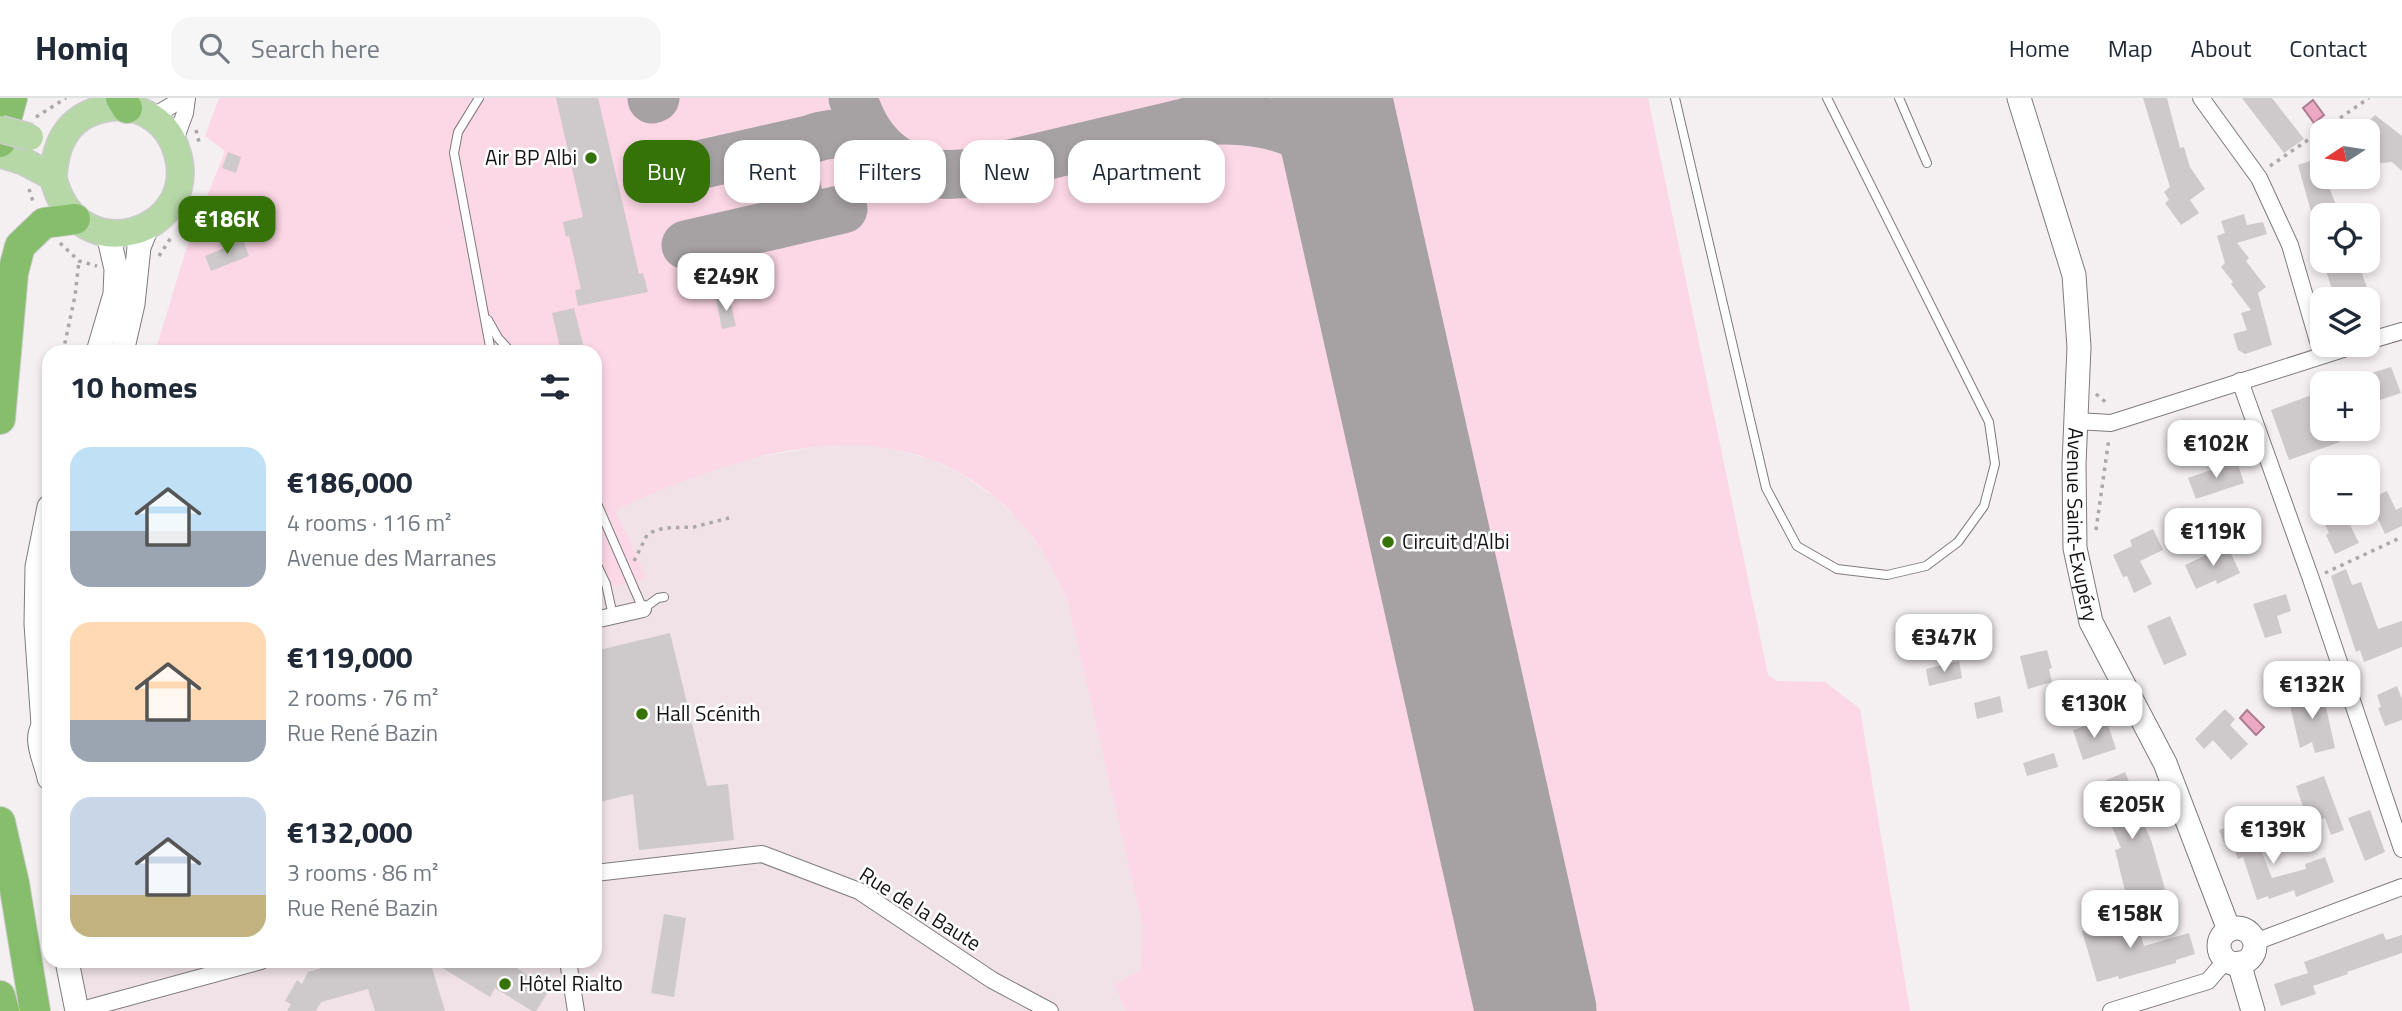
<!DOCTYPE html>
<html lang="en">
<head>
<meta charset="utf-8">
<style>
	body { margin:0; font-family:"Titillium Web",sans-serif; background:#f6f6f7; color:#1f2937; height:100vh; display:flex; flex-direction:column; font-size:26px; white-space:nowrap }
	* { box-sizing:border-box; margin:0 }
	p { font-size:23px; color:#747a83 }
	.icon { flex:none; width:38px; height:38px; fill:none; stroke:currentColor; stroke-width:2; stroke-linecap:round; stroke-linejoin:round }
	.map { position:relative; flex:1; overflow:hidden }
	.side { position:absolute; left:42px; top:247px; width:560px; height:623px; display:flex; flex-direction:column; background:#fff; border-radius:21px; box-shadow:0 4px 10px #0003 }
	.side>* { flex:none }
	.hud { position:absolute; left:623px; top:42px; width:665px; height:63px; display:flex; gap:14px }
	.needle { width:46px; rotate:258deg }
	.fabs { position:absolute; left:2310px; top:21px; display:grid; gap:14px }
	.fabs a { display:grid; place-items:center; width:70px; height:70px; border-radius:14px; background:#fff; box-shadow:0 4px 10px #0003; font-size:35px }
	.price { position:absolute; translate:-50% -60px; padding:0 16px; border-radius:14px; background:#fff; color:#222; font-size:23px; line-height:46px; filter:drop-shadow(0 2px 4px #0008) }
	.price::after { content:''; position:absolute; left:50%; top:42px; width:21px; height:16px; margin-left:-10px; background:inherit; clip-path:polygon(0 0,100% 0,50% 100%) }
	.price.active { background:#357208; color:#fff }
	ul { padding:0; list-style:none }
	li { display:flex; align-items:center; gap:21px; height:175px; padding:0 28px }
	li span { display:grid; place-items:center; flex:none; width:196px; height:140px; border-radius:21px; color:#555 }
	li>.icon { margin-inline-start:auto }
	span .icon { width:84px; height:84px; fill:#fffc; stroke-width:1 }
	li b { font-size:30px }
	h2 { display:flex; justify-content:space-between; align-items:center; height:84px; padding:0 28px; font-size:30px }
	.pill { padding:0 24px; border-radius:21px; background:#fff; box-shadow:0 4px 10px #0003; font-size:24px; line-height:63px }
	.pill.active { background:#357208; color:#fff }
	header { display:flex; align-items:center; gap:42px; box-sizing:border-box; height:98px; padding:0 35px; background:#fff; border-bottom:2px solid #e0e1e3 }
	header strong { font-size:33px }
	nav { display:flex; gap:38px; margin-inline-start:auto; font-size:24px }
	.search { width:490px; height:63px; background:#f6f6f7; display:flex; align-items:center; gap:18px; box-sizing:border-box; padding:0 24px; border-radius:21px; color:#747a83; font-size:26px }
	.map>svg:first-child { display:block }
</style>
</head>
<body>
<header>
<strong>Homiq</strong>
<div class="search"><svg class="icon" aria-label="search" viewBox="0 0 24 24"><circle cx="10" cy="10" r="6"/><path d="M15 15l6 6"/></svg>Search here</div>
<nav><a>Home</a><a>Map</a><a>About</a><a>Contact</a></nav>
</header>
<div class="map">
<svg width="2402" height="913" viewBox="0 0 2402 913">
	<rect width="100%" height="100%" fill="#f4eff1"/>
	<!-- built -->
	<polygon fill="#f0e2e7" points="857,346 897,352 932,362 963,377 994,399 1024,427 1047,460 1067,500 1143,830 1140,873 1114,887 1126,913 86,913 75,863 595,863 595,492 647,481 614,412 672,386 742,362 822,348"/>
	<!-- green -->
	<path fill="#fcd7e5" d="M 219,0 L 1648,0 L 1768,577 L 1777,583 L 1825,584 L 1860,611 L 1910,913 L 1126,913 L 1114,887 L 1140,873 L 1143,830 L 1067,500 C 1054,475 1042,448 1023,427 C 910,297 748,351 615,412 L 647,481 L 595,492 L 595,254 L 155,254 L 186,152 L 225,53 L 205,38 Z"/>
	<!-- water -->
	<g fill="#eca9c3" stroke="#ac7c8f" stroke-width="2">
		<polygon points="2313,2 2324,17 2314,25 2303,10"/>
		<polygon points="2301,572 2306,587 2296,590 2295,587 2280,591 2277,579"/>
		<polygon points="2247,612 2264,629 2256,637 2240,620"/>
	</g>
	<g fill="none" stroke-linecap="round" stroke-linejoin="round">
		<!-- taxiway -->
		<g stroke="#a6a2a4" stroke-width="49">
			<path d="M 853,0 C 871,60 915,85 976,74 L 1188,24 L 1246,0"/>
			<polyline points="652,1 655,0"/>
			<path d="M 1199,23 C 1238,20 1288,23 1319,51 C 1334,64 1343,83 1353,100"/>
			<polyline points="668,74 809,42"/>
			<polyline points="783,125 843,111"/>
			<path d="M 686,147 L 778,126 C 816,116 788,83 794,60 C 800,35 840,33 861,39 C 868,42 873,46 879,51"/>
		</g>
		<!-- runway -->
		<polyline stroke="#a6a2a4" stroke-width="121" points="1331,0 1536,913"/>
	</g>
	<!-- building -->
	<g fill="#cec9cb">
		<polygon points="556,0 598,0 639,176 643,175 648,194 578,208 575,192 581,191 569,138 566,139 563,124 583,119"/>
		<polygon points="2143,0 2167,0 2180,50 2184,49 2190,69 2205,91 2190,102 2199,115 2181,127 2165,105 2169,102 2164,94 2170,89"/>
		<polygon points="2242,0 2272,0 2304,41 2284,55"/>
		<polygon points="2375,17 2402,38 2402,73 2392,64 2380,65 2371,55 2377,48 2368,39 2368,33 2360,32"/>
		<polygon points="228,54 241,59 236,75 222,70"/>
		<polygon points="2319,60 2322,79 2325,79 2340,117 2312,117 2298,67"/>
		<polygon points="2244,116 2247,127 2263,124 2267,136 2237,145 2249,160 2246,163 2266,189 2258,195 2272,247 2245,256 2238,252 2233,236 2247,232 2241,215 2251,212 2231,186 2233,184 2221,169 2225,165 2217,138 2225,135 2221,123"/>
		<polygon points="243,142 249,158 211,173 205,158"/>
		<polygon points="2323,163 2352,163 2355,175 2361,173 2369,195 2362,197 2364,201 2335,201"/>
		<polygon points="729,198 736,228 722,231 716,201"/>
		<polygon points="574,210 585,254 561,254 552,215"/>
		<polygon points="2391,269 2401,295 2368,306 2368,276"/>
		<polygon points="2322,293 2322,331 2335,331 2340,344 2289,362 2271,312"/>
		<polygon points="2237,363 2244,385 2196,401 2188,380"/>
		<polygon points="2387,393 2396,412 2402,409 2402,428 2385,436 2369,401"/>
		<polygon points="2340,415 2344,415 2359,445 2335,456 2326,437 2329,435 2323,422"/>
		<polygon points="2153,431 2163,452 2140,463 2152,486 2134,495 2127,478 2123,479 2113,457 2132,448 2130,442"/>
		<polygon points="2227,447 2240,475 2217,486 2216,482 2196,491 2185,467"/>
		<polygon points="2346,471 2352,487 2361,484 2378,531 2402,523 2402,549 2364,564 2360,552 2356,554 2331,478"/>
		<polygon points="2286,496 2291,513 2277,518 2282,535 2265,540 2253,506"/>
		<polygon points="2170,518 2187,557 2164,567 2147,528"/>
		<polygon points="670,535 707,688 728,686 734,742 639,752 633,696 595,705 595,553"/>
		<polygon points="2047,552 2052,570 2049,571 2052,584 2028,591 2020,558"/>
		<polygon points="1959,563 1962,580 1929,588 1926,571"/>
		<polygon points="2397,588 2402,601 2402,622 2385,628 2378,610 2381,609 2377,597"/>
		<polygon points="2322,591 2335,650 2315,655 2312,644 2300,650 2288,599"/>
		<polygon points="2000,598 2003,614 1977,621 1974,605"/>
		<polygon points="2225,611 2235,621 2230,627 2248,646 2231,662 2213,642 2204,651 2195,641"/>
		<polygon points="2106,621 2116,651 2083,662 2073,632"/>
		<polygon points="2054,655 2058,669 2027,678 2023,665"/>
		<polygon points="2125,674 2134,695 2130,696 2151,742 2165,791 2127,801 2115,752 2121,750 2106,715 2113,712 2100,685"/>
		<polygon points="2324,678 2344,732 2331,737 2325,720 2309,726 2296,688"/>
		<polygon points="2370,712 2385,754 2365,763 2348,720"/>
		<polygon points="2246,722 2252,738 2260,735 2267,750 2261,752 2272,780 2306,771 2305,766 2325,759 2334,784 2296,799 2294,792 2269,801 2268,798 2257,802 2243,759 2238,761 2231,743 2224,745 2219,732"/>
		<polygon points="2134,815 2144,848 2189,835 2195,856 2176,862 2176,865 2119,881 2118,878 2097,884 2082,833"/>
		<polygon points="664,816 686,820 674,899 651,895"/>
		<polygon points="2383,835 2386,842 2402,837 2402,855 2347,874 2348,876 2313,888 2316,896 2281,908 2274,886 2308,875 2304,864"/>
		<polygon points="345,863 430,863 445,913 375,913 368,891 321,904 316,913 287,913 291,906 285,903 297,882 302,886 308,874"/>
		<polygon points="431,863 489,863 490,867 505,863 550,891 536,913 532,913 495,890 490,899"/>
	</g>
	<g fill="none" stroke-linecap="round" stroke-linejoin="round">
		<!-- lane casing -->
		<g stroke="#7f7b7c" stroke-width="10">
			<g id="lane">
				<polyline points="479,0 458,34 454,55 491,254"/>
				<polyline points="1675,0 1766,390 1797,448 1837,471 1887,477 1926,468 1958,444 1984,408 1995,366 1989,324 1827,0"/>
				<polyline points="1899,0 1927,65"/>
				<polyline points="488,222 498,240 511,254"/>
				<polyline points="595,401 643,511 658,500 664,499"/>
				<polyline points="595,463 606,486 613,518"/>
			</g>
		</g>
		<!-- street casing -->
		<g stroke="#7f7b7c" stroke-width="18">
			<g id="street">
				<polyline points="2201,0 2259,80 2290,147 2322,257"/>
				<polyline points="152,19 184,0"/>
				<polyline points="174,45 185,15 187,0"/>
				<polyline points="2368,243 2402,233"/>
				<polyline points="2240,283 2311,481 2402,751"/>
				<polyline points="2076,323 2111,325 2356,247"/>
				<polyline points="595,522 643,511"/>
				<polyline points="595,775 762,756 859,793 992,882 1050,913"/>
				<polyline points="2255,844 2402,789"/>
				<polyline points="568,863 576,913"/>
				<polyline points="78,913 261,863"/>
				<polyline points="2111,913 2208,883 2226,862"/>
			</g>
		</g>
		<!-- secondary casing -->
		<g stroke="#7f7b7c" stroke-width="25">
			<g id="secondary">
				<path id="s1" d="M 2019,0 L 2074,177 L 2079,249 L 2074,366 L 2075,450 L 2091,524 L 2165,665 L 2229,832"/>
				<polyline points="98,254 115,196 116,171 108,136"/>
				<polyline points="122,254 133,206 139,149 147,129"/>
				<path d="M 49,621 C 30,638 45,659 49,680"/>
				<polyline points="43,627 36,526 37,469 49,409"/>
				<circle cx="2237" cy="848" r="18"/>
				<polyline points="67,863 77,913"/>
				<polyline points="2239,865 2253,913"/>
			</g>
		</g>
		<!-- primary casing -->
		<g stroke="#cccbcc" stroke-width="29">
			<path id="primary" d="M 0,56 L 23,63 L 53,79 C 76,176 202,135 177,54 C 173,40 165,28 153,20 C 125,0 81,9 64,38 C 56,51 55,64 53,79"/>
		</g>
		<!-- highway casing -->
		<g stroke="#cccbcc" stroke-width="32">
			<g id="highway">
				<polyline points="121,0 127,10"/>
				<polyline points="0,44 12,0"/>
				<polyline points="0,321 13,175 20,148 44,125 75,121"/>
				<polyline points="0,724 14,785 35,913"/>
				<polyline points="0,898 4,913"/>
			</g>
		</g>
		<!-- path -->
		<g stroke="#aca8a9" stroke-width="3.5" stroke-dasharray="3.5 5" stroke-linecap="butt">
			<polyline points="36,19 66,0"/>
			<polyline points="196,32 200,48"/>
			<polyline points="2270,68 2369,0"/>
			<polyline points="29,91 34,107"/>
			<polyline points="60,145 79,163 97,168"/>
			<polyline points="159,158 172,138"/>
			<polyline points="63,254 75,198 79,163"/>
			<polyline points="2096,296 2109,307"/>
			<polyline points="2096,432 2109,340"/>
			<polyline points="634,463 647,437 652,434 664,430 694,429 729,420"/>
			<polyline points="2325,475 2402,439"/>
		</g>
		<!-- lane -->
		<use href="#lane" stroke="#fff" stroke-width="8"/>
		<!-- street -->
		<use href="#street" stroke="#fff" stroke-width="16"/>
		<!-- secondary -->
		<use href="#secondary" stroke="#fff" stroke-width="23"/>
		<!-- primary -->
		<use href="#primary" stroke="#b6d8a7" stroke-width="26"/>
		<!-- highway -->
		<use href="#highway" stroke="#86be6c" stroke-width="30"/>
		<!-- primary-bridge casing -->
		<g stroke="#cccbcc" stroke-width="29" stroke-linecap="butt">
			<polyline id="primary-bridge" points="0,31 30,39"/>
		</g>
		<!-- primary-bridge -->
		<use href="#primary-bridge" stroke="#b6d8a7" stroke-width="26"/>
	</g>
	<!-- markers -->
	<g fill="#357208" stroke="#fff" stroke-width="2.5">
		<circle cx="591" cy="60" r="7"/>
		<circle cx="1388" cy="444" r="7"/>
		<circle cx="642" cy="616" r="7"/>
		<circle cx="505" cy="886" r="7"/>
	</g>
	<g text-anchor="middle" stroke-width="5" stroke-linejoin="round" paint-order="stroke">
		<!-- poi labels -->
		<g font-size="21" fill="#161415" stroke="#fff" text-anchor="start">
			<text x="577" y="67" text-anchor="end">Air BP Albi</text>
			<text x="1402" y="451">Circuit d'Albi</text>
			<text x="656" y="623">Hall Scénith</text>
			<text x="519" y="893">Hôtel Rialto</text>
		</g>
		<!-- street labels -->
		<g font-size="21" fill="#161415" stroke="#fff">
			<text dy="7" stroke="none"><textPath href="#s1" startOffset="436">Avenue Saint-Exupéry</textPath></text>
			<text transform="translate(920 811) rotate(32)" y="7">Rue de la Baute</text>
		</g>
	</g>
</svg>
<div class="fabs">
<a><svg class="needle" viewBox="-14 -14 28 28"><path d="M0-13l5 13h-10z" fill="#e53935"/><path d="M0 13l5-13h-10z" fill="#747a83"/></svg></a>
<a><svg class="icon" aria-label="locate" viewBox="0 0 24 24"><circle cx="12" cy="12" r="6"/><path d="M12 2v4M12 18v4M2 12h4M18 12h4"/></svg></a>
<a><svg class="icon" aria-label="layers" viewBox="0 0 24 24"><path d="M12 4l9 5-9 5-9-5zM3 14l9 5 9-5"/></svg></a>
<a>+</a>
<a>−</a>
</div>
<b class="price active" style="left:227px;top:158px">€186K</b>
<b class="price" style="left:726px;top:215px">€249K</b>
<b class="price" style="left:2216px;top:382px">€102K</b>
<b class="price" style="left:2213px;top:470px">€119K</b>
<b class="price" style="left:1944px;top:576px">€347K</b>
<b class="price" style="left:2312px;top:623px">€132K</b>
<b class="price" style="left:2094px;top:642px">€130K</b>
<b class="price" style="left:2132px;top:743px">€205K</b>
<b class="price" style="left:2273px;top:768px">€139K</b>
<b class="price" style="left:2130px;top:852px">€158K</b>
<div class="hud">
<a class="pill active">Buy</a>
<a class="pill">Rent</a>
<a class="pill">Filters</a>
<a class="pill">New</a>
<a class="pill">Apartment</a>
</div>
<section class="side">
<h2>10 homes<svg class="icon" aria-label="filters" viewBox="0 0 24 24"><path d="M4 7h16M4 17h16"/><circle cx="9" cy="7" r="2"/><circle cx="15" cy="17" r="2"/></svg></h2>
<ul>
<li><span style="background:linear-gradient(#bfe0f5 60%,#9aa5b1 0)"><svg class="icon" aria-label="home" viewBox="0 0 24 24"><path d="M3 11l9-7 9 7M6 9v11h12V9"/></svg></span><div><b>€186,000</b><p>4 rooms · 116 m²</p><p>Avenue des Marranes</p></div></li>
<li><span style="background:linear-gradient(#ffd9b3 70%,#9aa5b1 0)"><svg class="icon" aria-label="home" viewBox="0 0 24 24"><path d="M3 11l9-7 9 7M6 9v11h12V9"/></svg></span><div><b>€119,000</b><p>2 rooms · 76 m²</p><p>Rue René Bazin</p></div></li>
<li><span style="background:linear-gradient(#c9d6e8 70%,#c2b280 0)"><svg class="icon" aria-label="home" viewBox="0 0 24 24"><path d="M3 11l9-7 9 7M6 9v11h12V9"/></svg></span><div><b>€132,000</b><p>3 rooms · 86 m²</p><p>Rue René Bazin</p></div></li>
</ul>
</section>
</div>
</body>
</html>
